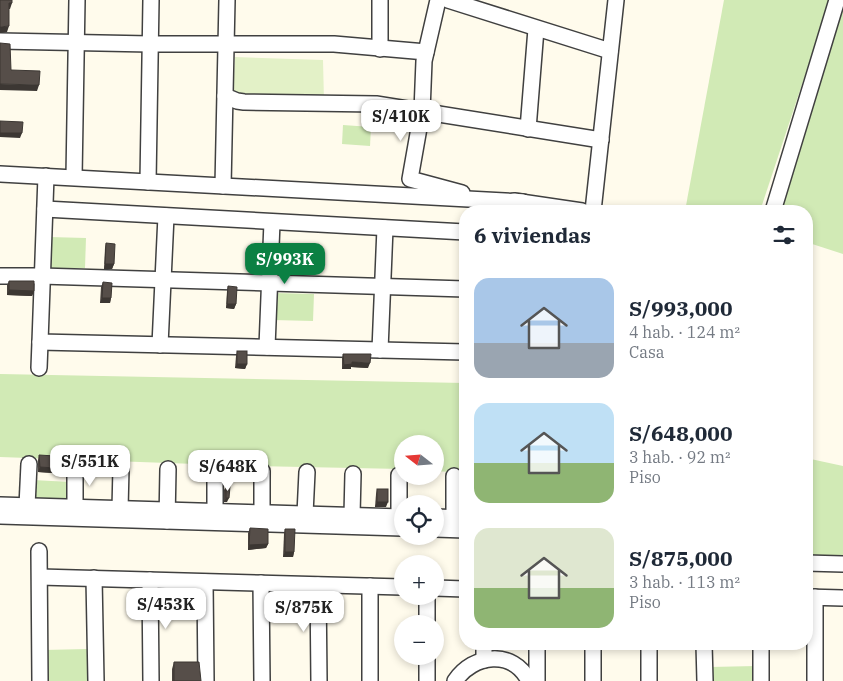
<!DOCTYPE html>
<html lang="es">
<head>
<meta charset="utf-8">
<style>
	body { margin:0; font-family:"IBM Plex Serif",serif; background:#f6f6f7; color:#1f2937; height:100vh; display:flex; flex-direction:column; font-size:19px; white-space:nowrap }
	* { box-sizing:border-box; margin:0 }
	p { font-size:16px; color:#747a83 }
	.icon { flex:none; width:28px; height:28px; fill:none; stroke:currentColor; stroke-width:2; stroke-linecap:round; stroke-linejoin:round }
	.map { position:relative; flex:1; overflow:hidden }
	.drawer { position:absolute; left:459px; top:205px; width:354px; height:445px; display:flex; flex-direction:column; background:#fff; border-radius:20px; box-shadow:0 2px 8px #0003 }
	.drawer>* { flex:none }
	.needle { width:32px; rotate:287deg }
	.fabs { position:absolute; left:394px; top:435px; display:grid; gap:10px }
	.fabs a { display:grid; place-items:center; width:50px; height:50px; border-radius:50%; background:#fff; box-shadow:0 2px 8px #0003; font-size:25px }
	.price { position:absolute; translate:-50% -42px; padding:0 11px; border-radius:10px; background:#fff; color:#222; font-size:16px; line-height:32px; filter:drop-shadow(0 1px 2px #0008) }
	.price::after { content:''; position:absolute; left:50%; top:30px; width:15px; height:11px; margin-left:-8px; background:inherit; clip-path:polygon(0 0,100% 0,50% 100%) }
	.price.current { background:#0b8043; color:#fff }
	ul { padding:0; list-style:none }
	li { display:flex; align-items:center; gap:15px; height:125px; padding:0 15px }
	li span { display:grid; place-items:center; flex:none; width:140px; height:100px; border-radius:15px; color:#555 }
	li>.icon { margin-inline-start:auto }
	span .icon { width:60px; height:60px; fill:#fffc; stroke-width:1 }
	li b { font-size:21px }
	h2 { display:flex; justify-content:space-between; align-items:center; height:60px; padding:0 15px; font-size:21px }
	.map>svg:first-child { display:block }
</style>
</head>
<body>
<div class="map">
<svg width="843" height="681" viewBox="0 0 843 681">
	<rect width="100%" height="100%" fill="#fffbec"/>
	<!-- green -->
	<g fill="#d1eab5">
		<polygon points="724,0 830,0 760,211 685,211"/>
		<polygon points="843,0 843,254 806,242 806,211 779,211"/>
		<polygon points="343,125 371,127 370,146 342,144"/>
		<polygon points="49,237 86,238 85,268 48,268"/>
		<polygon points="274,293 314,294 313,321 273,320"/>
		<polygon points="0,374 465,383 465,473 435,471 435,444 402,444 402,469 252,466 0,457"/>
		<polygon points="806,458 843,466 843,555 806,555"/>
		<polygon points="33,480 70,482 69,502 33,501"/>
		<polygon points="87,649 87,681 44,681 44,650"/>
		<polygon points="756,666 756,681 710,681 710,667"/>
	</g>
	<!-- pitch -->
	<polygon fill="#e3f1c7" points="235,57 323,60 324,101 233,98"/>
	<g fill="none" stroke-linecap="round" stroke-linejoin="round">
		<!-- minor casing -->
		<g stroke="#404040" stroke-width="18">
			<g id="minor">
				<polyline points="438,0 424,61 422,111 410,179 462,193"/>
				<polyline points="448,0 610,51"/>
				<polyline points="0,41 150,44 334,44 426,52"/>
				<polyline points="380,49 380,0"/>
				<polyline points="225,96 237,101 244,102 376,104 601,140"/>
				<polyline points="528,129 536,29"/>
				<polyline points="0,174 523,202"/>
				<polyline points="46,176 40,342 465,352"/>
				<polyline points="74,177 77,0"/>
				<polyline points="148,182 151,0"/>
				<polyline points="223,186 227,0"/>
				<polyline points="514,201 582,211"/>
				<polyline points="45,209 465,232"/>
				<polyline points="593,211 616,0"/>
				<polyline points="773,211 837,0"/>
				<polyline points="0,276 41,276 465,289"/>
				<polyline points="160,345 166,216"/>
				<polyline points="267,347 272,222"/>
				<polyline points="380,350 385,228"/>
				<polyline points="39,368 40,342"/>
				<polyline points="262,471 262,523"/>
				<polyline points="0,505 402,517"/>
				<polyline points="27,506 29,464"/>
				<polyline points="75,508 75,465"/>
				<polyline points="120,509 121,468"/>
				<polyline points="215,512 215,470"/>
				<polyline points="305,514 307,472"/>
				<polyline points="352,515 353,474"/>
				<polyline points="0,516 402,528"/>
				<polyline points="399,516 399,475"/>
				<polyline points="435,517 465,518"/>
				<polyline points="454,518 454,476"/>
				<polyline points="167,521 168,469"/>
				<polyline points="435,529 465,530"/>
				<polyline points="39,551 40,681"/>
				<polyline points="806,563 843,564"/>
				<polyline points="40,577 402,587"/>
				<polyline points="94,578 96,681"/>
				<polyline points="150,580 151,681"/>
				<polyline points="205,582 206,681"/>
				<polyline points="261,583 262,681"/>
				<polyline points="318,585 319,681"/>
				<polyline points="370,586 370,681"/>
				<polyline points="435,588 465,589"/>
				<polyline points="806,597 843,598"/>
				<polyline points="815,597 815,681"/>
				<polyline points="427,624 427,596"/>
				<polyline points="484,644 484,660"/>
				<polyline points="593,644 593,681"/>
				<polyline points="704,644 705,681"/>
				<polyline points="761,644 761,681"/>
				<polyline points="427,681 427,656"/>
				<path d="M 455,681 C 473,654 513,649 529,681"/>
				<polyline points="537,681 537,644"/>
				<polyline points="649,681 649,644"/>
			</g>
		</g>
		<!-- minor -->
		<use href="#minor" stroke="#fff" stroke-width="15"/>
	</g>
	<!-- wall -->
	<g fill="#4a433f">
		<polygon points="106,243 114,264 112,269 104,269 105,248"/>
		<polygon points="9,281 34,291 32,296 7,295 7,285"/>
		<polygon points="103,282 111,298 110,303 100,303 101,287"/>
		<polygon points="228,286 236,304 234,309 226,308 227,291"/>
		<polygon points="237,351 247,364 245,369 235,368 236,356"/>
		<polygon points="343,354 368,368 351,367 351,369 342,369 342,358"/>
		<polygon points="39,455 53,473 38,472 38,460"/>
		<polygon points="226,486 227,502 224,502 224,490"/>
		<polygon points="377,489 386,507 375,507 376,494"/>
		<polygon points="250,528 268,544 266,548 248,550 248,533"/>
		<polygon points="285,529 294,552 293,557 283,557 284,534"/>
		<polygon points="174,662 201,681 172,681 172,669"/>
	</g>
	<!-- shaded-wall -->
	<g fill="#3c3733">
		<polygon points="9,3 12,3 10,9 6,9"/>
		<polygon points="9,26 7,32 0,33 0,27"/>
		<polygon points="0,84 39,85 37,91 0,90"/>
		<polygon points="0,133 22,133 20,138 0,137"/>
		<polygon points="105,264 114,264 112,269 104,269"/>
		<polygon points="9,290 34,291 32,296 7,295"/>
		<polygon points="102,298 111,298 110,303 100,303"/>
		<polygon points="227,304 236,304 234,309 226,308"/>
		<polygon points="352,362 370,363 368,368 351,367 351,369 342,369 344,365"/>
		<polygon points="237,364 247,364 245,369 235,368"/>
		<polygon points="40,467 55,468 53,473 38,472"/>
		<polygon points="226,498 229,498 227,502 224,502"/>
		<polygon points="377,502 388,502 386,507 375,507"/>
		<polygon points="268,544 266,548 248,550 249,545"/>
		<polygon points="285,552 294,552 293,557 283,557"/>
	</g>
	<!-- building -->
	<g fill="#564e49" stroke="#3c3733">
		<polygon points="0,0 12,0 12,3 9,3 9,26 0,27"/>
		<polygon points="0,43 10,44 11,70 40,71 39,85 0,84"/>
		<polygon points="0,121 23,122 22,133 0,133"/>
		<polygon points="106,243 115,244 114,264 105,264"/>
		<polygon points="9,281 34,281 34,291 9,290"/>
		<polygon points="103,282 112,283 111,298 102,298"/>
		<polygon points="228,286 237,287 236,304 227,304"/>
		<rect x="237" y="351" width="10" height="13"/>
		<polygon points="343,354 371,354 370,363 352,362 352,364 344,365"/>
		<polygon points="39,455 55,456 55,468 40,467"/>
		<polygon points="226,486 230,486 229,498 226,498"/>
		<rect x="377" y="489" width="11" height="13"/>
		<polygon points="250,528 268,529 268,544 249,545"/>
		<polygon points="285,529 295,529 294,552 285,552"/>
		<polygon points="174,662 199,662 201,681 174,681"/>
	</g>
</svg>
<div class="fabs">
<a><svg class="needle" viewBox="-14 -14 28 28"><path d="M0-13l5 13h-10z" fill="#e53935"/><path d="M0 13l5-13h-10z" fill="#747a83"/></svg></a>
<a><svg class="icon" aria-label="locate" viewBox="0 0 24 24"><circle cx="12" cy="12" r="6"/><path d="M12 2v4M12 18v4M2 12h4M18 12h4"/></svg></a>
<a>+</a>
<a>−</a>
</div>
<b class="price" style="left:401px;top:142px">S/410K</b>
<b class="price current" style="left:285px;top:285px">S/993K</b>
<b class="price" style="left:90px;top:487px">S/551K</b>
<b class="price" style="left:228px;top:492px">S/648K</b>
<b class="price" style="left:166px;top:630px">S/453K</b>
<b class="price" style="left:304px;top:633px">S/875K</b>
<section class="drawer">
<h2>6 viviendas<svg class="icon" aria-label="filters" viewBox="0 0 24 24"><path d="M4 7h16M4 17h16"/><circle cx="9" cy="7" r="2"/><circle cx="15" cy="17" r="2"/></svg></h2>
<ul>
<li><span style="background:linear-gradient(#a9c7e8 65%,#9aa5b1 0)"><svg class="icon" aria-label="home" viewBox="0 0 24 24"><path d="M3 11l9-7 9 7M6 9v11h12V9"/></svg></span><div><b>S/993,000</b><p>4 hab. · 124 m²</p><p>Casa</p></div></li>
<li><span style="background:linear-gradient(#bfe0f5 60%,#8fb573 0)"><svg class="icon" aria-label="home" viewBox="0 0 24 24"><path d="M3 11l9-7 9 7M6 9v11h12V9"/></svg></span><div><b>S/648,000</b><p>3 hab. · 92 m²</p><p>Piso</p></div></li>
<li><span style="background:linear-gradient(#dfe7d0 60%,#8fb573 0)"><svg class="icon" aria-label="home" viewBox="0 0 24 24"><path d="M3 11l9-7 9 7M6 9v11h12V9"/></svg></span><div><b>S/875,000</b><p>3 hab. · 113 m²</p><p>Piso</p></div></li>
</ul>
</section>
</div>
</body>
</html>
